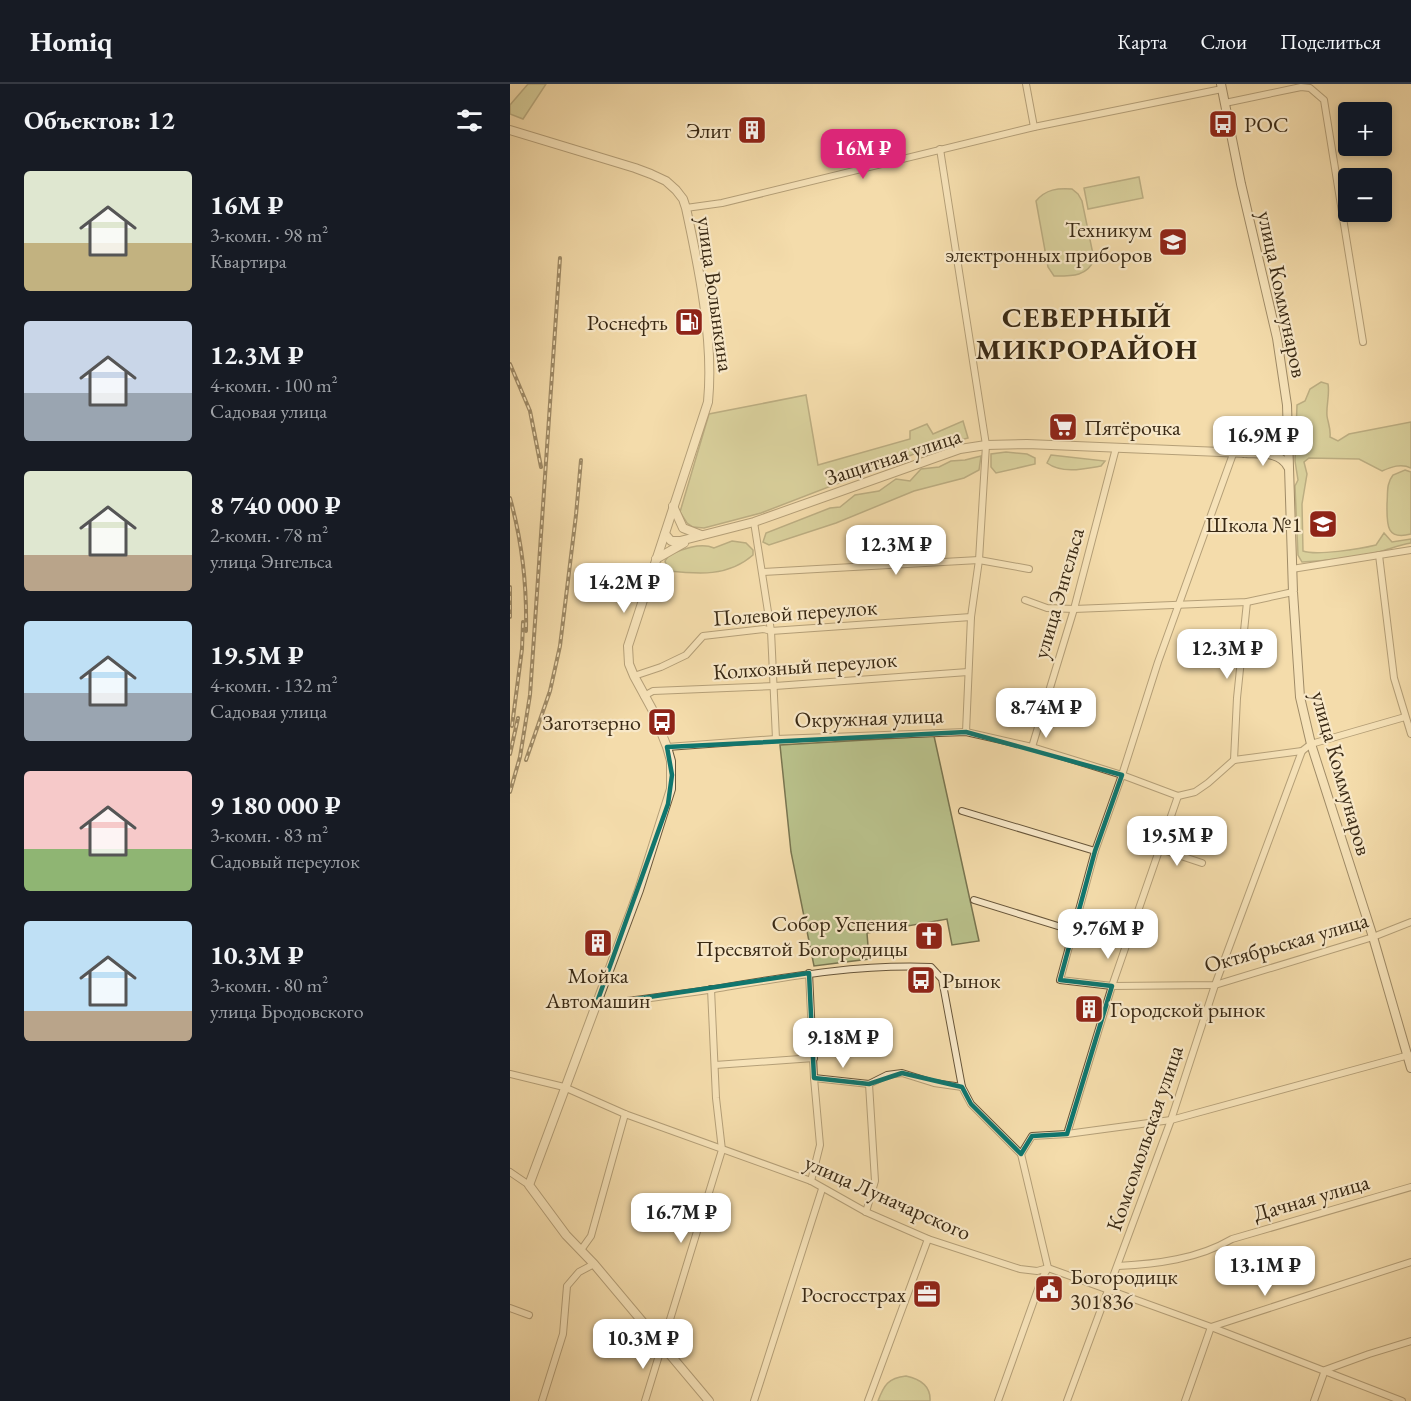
<!DOCTYPE html>
<html lang="ru">
<head>
<meta charset="utf-8">
<style>
	body { margin:0; font-family:"EB Garamond",serif; background:#20242c; color:#f1f3f6; height:100vh; display:flex; flex-direction:column; font-size:22px; white-space:nowrap }
	* { box-sizing:border-box; margin:0 }
	p { font-size:20px; color:#9ea1a6 }
	.icon { flex:none; width:33px; height:33px; fill:none; stroke:currentColor; stroke-width:2; stroke-linecap:round; stroke-linejoin:round }
	.map { position:relative; flex:1; overflow:hidden }
	.drawer { display:flex; flex-direction:column; background:#171b24; width:510px }
	.drawer>* { flex:none }
	.tools { position:absolute; left:828px; top:18px; display:grid; gap:12px }
	.tools a { display:grid; place-items:center; width:54px; height:54px; border-radius:6px; background:#171b24; box-shadow:0 3px 9px #0003; font-size:30px }
	.price { position:absolute; translate:-50% -51px; padding:0 14px; border-radius:12px; background:#fff; color:#222; font-size:20px; line-height:39px; filter:drop-shadow(0 2px 3px #0008) }
	.price::after { content:''; position:absolute; left:50%; top:36px; width:18px; height:14px; margin-left:-9px; background:inherit; clip-path:polygon(0 0,100% 0,50% 100%) }
	.price.on { background:#db2777; color:#fff }
	ul { padding:0; list-style:none }
	li { display:flex; align-items:center; gap:18px; height:150px; padding:0 24px }
	li span { display:grid; place-items:center; flex:none; width:168px; height:120px; border-radius:6px; color:#555 }
	li>.icon { margin-inline-start:auto }
	span .icon { width:72px; height:72px; fill:#fffc; stroke-width:1 }
	li b { font-size:26px }
	h2 { display:flex; justify-content:space-between; align-items:center; height:72px; padding:0 24px; font-size:26px }
	header { display:flex; align-items:center; gap:36px; box-sizing:border-box; height:84px; padding:0 30px; background:#171b24; border-bottom:2px solid #363941 }
	header strong { font-size:28px }
	nav { display:flex; gap:33px; margin-inline-start:auto; font-size:21px }
	main { display:flex; flex:1; min-height:0 }
	.map>svg:first-child { display:block }
</style>
</head>
<body>
<header>
<strong>Homiq</strong>
<nav><a>Карта</a><a>Слои</a><a>Поделиться</a></nav>
</header>
<main>
<section class="drawer">
<h2>Объектов: 12<svg class="icon" aria-label="filters" viewBox="0 0 24 24"><path d="M4 7h16M4 17h16"/><circle cx="9" cy="7" r="2"/><circle cx="15" cy="17" r="2"/></svg></h2>
<ul>
<li><span style="background:linear-gradient(#dfe7d0 60%,#c2b280 0)"><svg class="icon" aria-label="home" viewBox="0 0 24 24"><path d="M3 11l9-7 9 7M6 9v11h12V9"/></svg></span><div><b>16M ₽</b><p>3-комн. · 98 m²</p><p>Квартира</p></div></li>
<li><span style="background:linear-gradient(#c9d6e8 60%,#9aa5b1 0)"><svg class="icon" aria-label="home" viewBox="0 0 24 24"><path d="M3 11l9-7 9 7M6 9v11h12V9"/></svg></span><div><b>12.3M ₽</b><p>4-комн. · 100 m²</p><p>Садовая улица</p></div></li>
<li><span style="background:linear-gradient(#dfe7d0 70%,#b9a48a 0)"><svg class="icon" aria-label="home" viewBox="0 0 24 24"><path d="M3 11l9-7 9 7M6 9v11h12V9"/></svg></span><div><b>8 740 000 ₽</b><p>2-комн. · 78 m²</p><p>улица Энгельса</p></div></li>
<li><span style="background:linear-gradient(#bfe0f5 60%,#9aa5b1 0)"><svg class="icon" aria-label="home" viewBox="0 0 24 24"><path d="M3 11l9-7 9 7M6 9v11h12V9"/></svg></span><div><b>19.5M ₽</b><p>4-комн. · 132 m²</p><p>Садовая улица</p></div></li>
<li><span style="background:linear-gradient(#f6c9c9 65%,#8fb573 0)"><svg class="icon" aria-label="home" viewBox="0 0 24 24"><path d="M3 11l9-7 9 7M6 9v11h12V9"/></svg></span><div><b>9 180 000 ₽</b><p>3-комн. · 83 m²</p><p>Садовый переулок</p></div></li>
<li><span style="background:linear-gradient(#bfe0f5 75%,#b9a48a 0)"><svg class="icon" aria-label="home" viewBox="0 0 24 24"><path d="M3 11l9-7 9 7M6 9v11h12V9"/></svg></span><div><b>10.3M ₽</b><p>3-комн. · 80 m²</p><p>улица Бродовского</p></div></li>
</ul>
</section>
<div class="map">
<svg width="901" height="1317" viewBox="0 0 901 1317">
	<rect width="100%" height="100%" fill="#f4dcab"/>
	<filter id="stains"><feTurbulence type="fractalNoise" baseFrequency=".00333" numOctaves="4"/><feColorMatrix values="0 0 0 0 .2 0 0 0 0 .09 0 0 0 0 .02 0 0 0 .5 -.17"/></filter>
	<radialGradient id="worn" r=".72"><stop offset=".6" stop-color="#630" stop-opacity="0"/><stop offset="1" stop-color="#630" stop-opacity=".3"/></radialGradient>
	<!-- green -->
	<g fill="#b9c18b" stroke="#797550" stroke-width="1.5">
		<polygon points="18,0 36,0 13,35 0,30 0,21"/>
		<polygon points="629,93 633,114 578,125 574,104"/>
		<path d="M 562,105 L 568,110 L 572,117 L 584,175 C 578,193 560,192 544,192 L 538,183 L 526,117 C 536,105 548,104 562,105 Z"/>
		<path d="M 811,298 L 818,300 C 820,311 816,321 817,332 C 818,339 821,345 820,353 L 828,357 L 839,350 L 901,338 L 901,384 C 891,379 881,383 872,387 L 849,375 L 799,374 L 794,378 L 797,390 L 792,420 L 793,467 C 806,472 850,465 866,461 L 874,449 L 882,458 L 901,455 L 901,459 C 889,461 880,465 869,468 C 844,473 817,477 792,478 L 788,471 L 785,402 L 788,396 L 785,377 L 787,321 L 795,317 L 800,305 Z"/>
		<polygon points="296,311 308,381 400,355 400,347 417,340 423,350 453,337 458,354 417,365 251,429 194,444 183,443 177,439 170,428 199,330"/>
		<polygon points="496,368 517,370 525,374 525,380 486,389 481,383 481,370"/>
		<path d="M 541,371 L 595,377 L 591,382 C 574,385 552,390 537,379 Z"/>
		<polygon points="471,372 469,386 454,394 404,407 326,439 259,461 253,458 256,449 320,424 330,423 345,411 369,407 386,395 400,397 411,385 429,383 441,377 455,376"/>
		<path d="M 895,386 L 901,388 L 901,450 C 875,457 877,439 877,420 C 878,409 876,400 883,391 Z"/>
		<path d="M 222,457 L 236,459 L 243,466 L 243,471 C 218,493 188,490 158,487 L 155,477 L 159,471 C 171,466 190,458 204,464 Z"/>
		<polygon points="424,652 469,857 442,861 437,835 357,849 359,875 304,882 281,768 270,661"/>
		<path d="M 396,1292 C 410,1295 421,1302 420,1317 L 368,1317 C 374,1301 378,1294 396,1292 Z"/>
	</g>
	<g fill="none" stroke-linecap="round" stroke-linejoin="round">
		<!-- minor casing -->
		<g stroke="#68563a" stroke-width="8">
			<g id="minor">
				<polyline points="516,0 524,43"/>
				<polyline points="715,19 791,3 800,4 814,16 853,258"/>
				<polyline points="430,65 476,361 469,476 461,533 456,648"/>
				<polyline points="176,124 212,119 524,43 712,5"/>
				<polyline points="723,370 648,578 612,691 585,767 550,896 602,902 705,901 863,853 901,838"/>
				<polyline points="244,438 261,547 266,655"/>
				<polyline points="869,471 884,594 901,650"/>
				<polyline points="782,485 901,466"/>
				<polyline points="253,488 469,476 519,485"/>
				<polyline points="515,516 537,524 564,525 737,518 783,508"/>
				<polyline points="124,592 151,583 176,571 193,552 254,545 261,547 461,533"/>
				<polyline points="134,612 143,607 265,602 458,588"/>
				<polyline points="157,663 266,655 456,648 522,663 612,691 668,712 685,708 698,699 724,676 792,667 801,660 895,633"/>
				<polyline points="522,663 564,525 606,364"/>
				<polyline points="724,676 727,614 737,518"/>
				<polyline points="452,727 585,767"/>
				<polyline points="650,765 692,779"/>
				<polyline points="464,816 564,847"/>
				<polyline points="299,889 304,994 310,1061 301,1097"/>
				<path d="M 86,921 C 125,916 165,911 204,905 C 276,893 348,880 421,883 L 432,895 L 452,1003 L 461,1020 L 511,1070 L 538,1184"/>
				<polyline points="205,981 304,974"/>
				<polyline points="0,990 54,1003 115,1030 301,1097 356,1128 418,1155 510,1185 527,1187 538,1184 701,1243 892,1317"/>
				<polyline points="304,994 359,1000 377,991 392,989 424,999 452,1003"/>
				<polyline points="557,1050 602,902 668,712"/>
				<polyline points="511,1070 522,1052 557,1050 661,1036 899,971"/>
				<polyline points="0,1088 19,1101"/>
				<polyline points="356,1128 365,1097 359,1000"/>
				<polyline points="71,1166 81,1152 115,1030"/>
				<path d="M 608,1182 C 647,1180 688,1175 722,1155 L 901,1103"/>
				<polyline points="0,1224 19,1231"/>
				<polyline points="32,1317 53,1250 57,1202 69,1188 84,1180"/>
				<polyline points="135,1317 212,1066 206,1014 201,905"/>
				<polyline points="244,1317 312,1105"/>
				<polyline points="358,1317 418,1155"/>
				<polyline points="488,1317 532,1194 538,1184"/>
				<polyline points="557,1317 661,1036 705,901 792,667"/>
				<polyline points="675,1317 701,1243 901,1178"/>
				<polyline points="804,1317 815,1286 859,1270 901,1257"/>
			</g>
		</g>
		<!-- tertiary casing -->
		<g stroke="#68563a" stroke-width="10">
			<g id="tertiary">
				<path d="M 0,46 L 125,84 L 141,90 L 156,97 L 166,106 L 173,115 L 176,124 C 189,184 204,256 198,318 L 118,562 L 119,580 L 124,592 L 142,625 L 157,663 L 161,677 L 161,705 L 129,806 L 19,1101 L 56,1151 L 84,1180 L 199,1317"/>
				<polyline points="163,422 173,444 191,451"/>
				<polyline points="155,450 161,457 170,457 244,438 450,365 476,361 517,360 735,369"/>
				<polyline points="146,475 174,459"/>
			</g>
		</g>
		<!-- secondary casing -->
		<g stroke="#392914" stroke-width="10">
			<g id="secondary">
				<polyline points="711,0 731,100 767,254 777,321 783,508 790,613 801,660 863,853 901,984"/>
				<polyline points="735,369 778,338"/>
				<path d="M 735,369 C 750,370 770,367 778,383"/>
			</g>
		</g>
		<!-- minor -->
		<use href="#minor" stroke="#f8e8c8" stroke-width="6"/>
		<!-- tertiary -->
		<use href="#tertiary" stroke="#f8e8c8" stroke-width="8"/>
		<!-- secondary -->
		<use href="#secondary" stroke="#f8e8c8" stroke-width="8"/>
		<!-- rail casing -->
		<g stroke="#392914" stroke-width="4">
			<g id="rail">
				<polyline points="0,280 20,327 31,383"/>
				<path d="M 0,414 C 12,457 17,502 16,547"/>
				<polyline points="0,503 0,533"/>
				<polyline points="2,642 12,565 13,538"/>
				<polyline points="0,670 8,634"/>
				<polyline points="16,676 40,607 50,562 66,431 71,376"/>
				<polyline points="0,708 10,673 20,611 50,174"/>
			</g>
		</g>
		<!-- rail -->
		<use href="#rail" stroke="#f8e8c8" stroke-width="1.5" stroke-dasharray="4.5" stroke-linecap="butt"/>
	</g>
	<!-- marked area -->
	<path d="M0 0H901V1317H0ZM 456,648 L 612,691 L 585,767 L 550,896 L 602,902 L 557,1050 L 522,1052 L 511,1070 L 461,1020 L 452,1003 L 392,989 L 359,1000 L 304,994 L 299,889 L 86,921 L 158,720 L 162,691 L 157,663 Z" fill="#f4dcab" fill-opacity=".55" fill-rule="evenodd"/>
	<path fill="none" stroke="#0f766e" stroke-width="4.5" stroke-linejoin="round" d="M 456,648 L 612,691 L 585,767 L 550,896 L 602,902 L 557,1050 L 522,1052 L 511,1070 L 461,1020 L 452,1003 L 392,989 L 359,1000 L 304,994 L 299,889 L 86,921 L 158,720 L 162,691 L 157,663 Z"/>
	<!-- icons -->
	<defs>
		<g id="bus-square" transform="scale(1.5)"><rect x="-9" y="-9" width="18" height="18" rx="4" fill="#8f2418" stroke="#f8e8c8"/><path d="M-5-6H5V4H4V6H2V4H-2V6H-4V4H-5ZM-3.5-4V0h7V-4ZM-3.5 1.2v1.5H-2V1.2ZM2 1.2v1.5H3.5V1.2Z" fill="#fff"/></g>
		<g id="building-square" transform="scale(1.5)"><rect x="-9" y="-9" width="18" height="18" rx="4" fill="#8f2418" stroke="#f8e8c8"/><path d="M-4-6H4V6H1V3H-1V6H-4ZM-2.5-4.3h1.7v1.8h-1.7ZM.8-4.3h1.7v1.8H.8ZM-2.5-1h1.7V.8h-1.7ZM.8-1h1.7V.8H.8Z" fill="#fff"/></g>
		<g id="university-square" transform="scale(1.5)"><rect x="-9" y="-9" width="18" height="18" rx="4" fill="#8f2418" stroke="#f8e8c8"/><path d="M0-5L7-2L0 1L-7-2ZM-4 1L0 2.5L4 1V4Q0 6-4 4Z" fill="#fff"/></g>
		<g id="fuel-square" transform="scale(1.5)"><rect x="-9" y="-9" width="18" height="18" rx="4" fill="#8f2418" stroke="#f8e8c8"/><path d="M-5.5-6h7V0h2V4h1.3V-2.5L3-4.5l.8-.8L6-3V5H2.5V1h-1V6h-7ZM-4.2-4.7v3.2H.2V-4.7Z" fill="#fff"/></g>
		<g id="supermarket-square" transform="scale(1.5)"><rect x="-9" y="-9" width="18" height="18" rx="4" fill="#8f2418" stroke="#f8e8c8"/><path d="M-6-5.5h2.5l.6 2H6L4.5 2H-2.5L-4.4-4H-6ZM-1.5 3.2a1.3 1.3 0 1 0 .1 0ZM3 3.2a1.3 1.3 0 1 0 .1 0Z" fill="#fff"/></g>
		<g id="school-square" transform="scale(1.5)"><rect x="-9" y="-9" width="18" height="18" rx="4" fill="#8f2418" stroke="#f8e8c8"/><path d="M0-5L7-2L0 1L-7-2ZM-4 1L0 2.5L4 1V4Q0 6-4 4Z" fill="#fff"/></g>
		<g id="church-square" transform="scale(1.5)"><rect x="-9" y="-9" width="18" height="18" rx="4" fill="#8f2418" stroke="#f8e8c8"/><path d="M-1.2-6h2.4v3.5h3.3v2.4h-3.3V6h-2.4V-.1h-3.3v-2.4h3.3Z" fill="#fff"/></g>
		<g id="civic-square" transform="scale(1.5)"><rect x="-9" y="-9" width="18" height="18" rx="4" fill="#8f2418" stroke="#f8e8c8"/><path d="M-.6-6.5H3V-4.5H.6V-3L4-1V1h2V6H-6V1h2V-1L-.6-3ZM-1.2 2.5V6h2.4V2.5Z" fill="#fff"/></g>
		<g id="office-square" transform="scale(1.5)"><rect x="-9" y="-9" width="18" height="18" rx="4" fill="#8f2418" stroke="#f8e8c8"/><path d="M-6-3h4V-5.5h4V-3h4V5H-6ZM-1-4.5V-3h2v-1.5ZM-6 0V1H6V0Z" fill="#fff"/></g>
	</defs>
	<g fill-rule="evenodd">
		<use href="#bus-square" x="713" y="40"/>
		<use href="#building-square" x="242" y="46"/>
		<use href="#university-square" x="663" y="158"/>
		<use href="#fuel-square" x="179" y="238"/>
		<use href="#supermarket-square" x="553" y="343"/>
		<use href="#school-square" x="813" y="440"/>
		<use href="#bus-square" x="152" y="638"/>
		<use href="#church-square" x="419" y="852"/>
		<use href="#building-square" x="88" y="859"/>
		<use href="#bus-square" x="411" y="896"/>
		<use href="#building-square" x="579" y="925"/>
		<use href="#civic-square" x="539" y="1205"/>
		<use href="#office-square" x="417" y="1210"/>
	</g>
	<g text-anchor="middle" stroke-width="4.5" stroke-linejoin="round" paint-order="stroke">
		<!-- poi labels -->
		<g font-size="22" fill="#392914" stroke="#f8e8c8" text-anchor="end">
			<text x="734" y="48" text-anchor="start">РОС</text>
			<text x="221" y="54">Элит</text>
			<text x="642" y="153">Техникум<tspan x="642" dy="25">электронных приборов</tspan></text>
			<text x="158" y="246">Роснефть</text>
			<text x="574" y="351" text-anchor="start">Пятёрочка</text>
			<text x="792" y="448">Школа №1</text>
			<text x="131" y="646">Заготзерно</text>
			<text x="398" y="847">Собор Успения<tspan x="398" dy="25">Пресвятой Богородицы</tspan></text>
			<text x="88" y="899" text-anchor="middle">Мойка<tspan x="88" dy="25">Автомашин</tspan></text>
			<text x="432" y="904" text-anchor="start">Рынок</text>
			<text x="600" y="933" text-anchor="start">Городской рынок</text>
			<text x="560" y="1200" text-anchor="start">Богородицк<tspan x="560" dy="25">301836</tspan></text>
			<text x="396" y="1218">Росгосстрах</text>
		</g>
		<!-- street labels -->
		<g font-size="22" fill="#392914" stroke="#f8e8c8">
			<text transform="translate(206 210) rotate(82)" y="8">улица Волынкина</text>
			<text transform="translate(773 210) rotate(78)" y="8">улица Коммунаров</text>
			<text transform="translate(383 372) rotate(-18)" y="8">Защитная улица</text>
			<text transform="translate(548 509) rotate(-74)" y="8">улица Энгельса</text>
			<text transform="translate(285 528) rotate(-4)" y="8">Полевой переулок</text>
			<text transform="translate(295 581) rotate(-4)" y="8">Колхозный переулок</text>
			<text transform="translate(359 633) rotate(-2)" y="8">Окружная улица</text>
			<text transform="translate(832 689) rotate(74)" y="8">улица Коммунаров</text>
			<text transform="translate(776 858) rotate(-16)" y="8">Октябрьская улица</text>
			<text transform="translate(634 1054) rotate(-71)" y="8">Комсомольская улица</text>
			<text transform="translate(378 1113) rotate(24)" y="8">улица Луначарского</text>
			<text transform="translate(801 1113) rotate(-16)" y="8">Дачная улица</text>
		</g>
		<!-- district labels -->
		<g font-size="28" font-weight="bold" letter-spacing="1.5" fill="#392914" stroke="#f8e8c8">
			<text x="577" y="243">СЕВЕРНЫЙ<tspan x="577" dy="32">МИКРОРАЙОН</tspan></text>
		</g>
	</g>
	<rect width="100%" height="100%" filter="url(#stains)"/>
	<rect width="100%" height="100%" fill="url(#worn)"/>
</svg>
<div class="tools">
<a>+</a>
<a>−</a>
</div>
<b class="price on" style="left:353px;top:96px">16M ₽</b>
<b class="price" style="left:753px;top:383px">16.9M ₽</b>
<b class="price" style="left:386px;top:492px">12.3M ₽</b>
<b class="price" style="left:114px;top:530px">14.2M ₽</b>
<b class="price" style="left:717px;top:596px">12.3M ₽</b>
<b class="price" style="left:536px;top:655px">8.74M ₽</b>
<b class="price" style="left:667px;top:783px">19.5M ₽</b>
<b class="price" style="left:598px;top:876px">9.76M ₽</b>
<b class="price" style="left:333px;top:985px">9.18M ₽</b>
<b class="price" style="left:171px;top:1160px">16.7M ₽</b>
<b class="price" style="left:755px;top:1213px">13.1M ₽</b>
<b class="price" style="left:133px;top:1286px">10.3M ₽</b>
</div>
</main>
</body>
</html>
